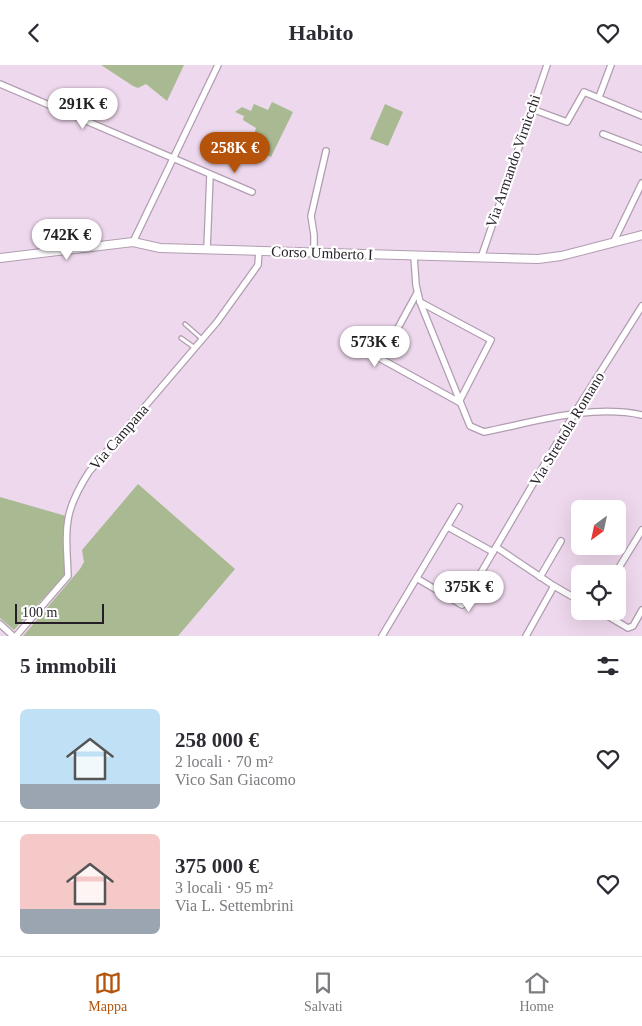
<!DOCTYPE html>
<html lang="it">
<head>
<meta charset="utf-8">
<style>
	body { margin:0; font-family:Georgia,serif; background:#f2f2f3; color:#2b2b33; height:100vh; display:flex; flex-direction:column; font-size:19px; white-space:nowrap }
	* { box-sizing:border-box; margin:0 }
	p { font-size:16px; color:#7c7c81 }
	.icon { flex:none; width:28px; height:28px; fill:none; stroke:currentColor; stroke-width:2; stroke-linecap:round; stroke-linejoin:round }
	.map { position:relative; height:571px; overflow:hidden }
	.sheet { display:flex; flex-direction:column; background:#fff; flex:1 }
	.sheet>* { flex:none }
	.needle { width:32px; rotate:213deg }
	.controls { position:absolute; left:571px; top:435px; display:grid; gap:10px }
	.controls a { display:grid; place-items:center; width:55px; height:55px; border-radius:8px; background:#fff; box-shadow:0 5px 20px #0002; font-size:25px }
	.scale { position:absolute; left:15px; bottom:12px; width:89px; box-sizing:border-box; padding-left:5px; border:2px solid #261e26; border-top:0; font-size:14px; line-height:18px; white-space:nowrap; color:#261e26; -webkit-text-stroke:4px #fff; paint-order:stroke }
	.price { position:absolute; translate:-50% -42px; padding:0 11px; border-radius:18px; background:#fff; color:#222; font-size:16px; line-height:32px; filter:drop-shadow(0 1px 2px #0008) }
	.price::after { content:''; position:absolute; left:50%; top:30px; width:15px; height:11px; margin-left:-8px; background:inherit; clip-path:polygon(0 0,100% 0,50% 100%) }
	.price.selected { background:#b45309; color:#fff }
	ul { padding:0; list-style:none }
	li { display:flex; align-items:center; gap:15px; height:125px; padding:0 20px }
	li+li { border-top:1px solid #e1e1e2 }
	li span { display:grid; place-items:center; flex:none; width:140px; height:100px; border-radius:8px; color:#555 }
	li>.icon { margin-inline-start:auto }
	span .icon { width:60px; height:60px; fill:#fffc; stroke-width:1 }
	li b { font-size:21px }
	h2 { display:flex; justify-content:space-between; align-items:center; height:60px; padding:0 20px; font-size:21px }
	header { display:flex; justify-content:space-between; align-items:center; height:65px; padding:0 20px; background:#fff; font-size:22px; font-weight:700 }
	.tabs { display:flex; justify-content:space-around; align-items:center; height:70px; border-top:1px solid #e1e1e2; background:#fff; font-size:14px; color:#7c7c81 }
	.tabs a { display:grid; justify-items:center; gap:2px }
	.tabs .selected { color:#b45309 }
	.map>svg:first-child { display:block }
</style>
</head>
<body>
<header><svg class="icon" aria-label="back" viewBox="0 0 24 24"><path d="M15 5l-7 7 7 7"/></svg>Habito<svg class="icon" aria-label="heart" viewBox="0 0 24 24"><path d="M12 20l-8-8c-3-5 5-10 8-4 3-6 11-1 8 4z"/></svg></header>
<div class="map">
<svg width="642" height="571" viewBox="0 0 642 571">
	<rect width="100%" height="100%" fill="#eed8ed"/>
	<!-- green -->
	<g fill="#a9ba92">
		<polygon points="101,0 184,0 167,36 146,19 138,23 133,21"/>
		<polygon points="272,37 293,47 271,92 265,89 266,85 259,81 253,93 247,91 256,63 243,55 244,51 235,47 242,42 251,46 254,39 268,45"/>
		<polygon points="385,39 403,47 388,81 370,74"/>
		<polygon points="138,419 235,504 178,571 23,571 80,504 84,497 82,485"/>
		<polygon points="0,432 66,451 63,466 65,510 14,565 0,553"/>
	</g>
	<g fill="none" stroke-linecap="round" stroke-linejoin="round">
		<!-- lane casing -->
		<g stroke="#b19db0" stroke-width="5.5">
			<g id="lane">
				<polyline points="185,259 202,274"/>
				<polyline points="181,273 195,283"/>
			</g>
		</g>
		<!-- street casing -->
		<g stroke="#b19db0" stroke-width="8">
			<g id="street">
				<polyline points="0,19 252,127"/>
				<polyline points="599,32 611,0"/>
				<polyline points="532,44 567,57 584,27 642,51"/>
				<polyline points="603,69 642,84"/>
				<polyline points="133,177 218,0"/>
				<polyline points="613,178 642,118"/>
				<polyline points="207,184 210,110"/>
				<polyline points="314,188 314,170 311,151 326,86"/>
				<path d="M 414,192 L 416,220 L 420,237 L 470,361 L 484,367 C 535,357 589,339 642,350"/>
				<polyline points="481,193 547,0"/>
				<polyline points="417,228 381,294 459,337"/>
				<polyline points="420,237 491,275 459,337"/>
				<polyline points="448,462 493,487"/>
				<polyline points="496,482 554,521 580,536"/>
				<polyline points="615,509 642,465"/>
				<polyline points="540,512 561,476"/>
				<polyline points="418,514 462,540 574,349 642,241"/>
				<polyline points="599,546 628,563 633,561 642,545"/>
				<polyline points="0,559 13,571"/>
				<path d="M 16,571 L 68,511 C 66,463 62,449 89,407 L 217,257 L 258,200 L 259,186"/>
				<polyline points="382,571 459,442"/>
				<polyline points="526,571 554,521"/>
			</g>
		</g>
		<!-- secondary casing -->
		<g stroke="#b19db0" stroke-width="10">
			<polyline id="secondary" points="0,193 133,177 160,183 538,194 561,191 642,170"/>
		</g>
		<!-- lane -->
		<use href="#lane" stroke="#fff" stroke-width="3"/>
		<!-- street -->
		<use href="#street" stroke="#fff" stroke-width="5.5"/>
		<!-- secondary -->
		<use href="#secondary" stroke="#fff" stroke-width="8"/>
	</g>
	<g text-anchor="middle" stroke-width="4.5" stroke-linejoin="round" paint-order="stroke">
		<!-- street labels -->
		<g font-size="15" fill="#261e26" stroke="#fff">
			<text transform="translate(513 96) rotate(-71)" y="5">Via Armando Virnicchi</text>
			<text transform="translate(322 188) rotate(2)" y="5">Corso Umberto I</text>
			<text transform="translate(567 364) rotate(-59)" y="5">Via Strettola Romano</text>
			<text transform="translate(119 372) rotate(-49)" y="5">Via Campana</text>
		</g>
	</g>
</svg>
<div class="controls">
<a><svg class="needle" viewBox="-14 -14 28 28"><path d="M0-13l5 13h-10z" fill="#e53935"/><path d="M0 13l5-13h-10z" fill="#7c7c81"/></svg></a>
<a><svg class="icon" aria-label="locate" viewBox="0 0 24 24"><circle cx="12" cy="12" r="6"/><path d="M12 2v4M12 18v4M2 12h4M18 12h4"/></svg></a>
</div>
<div class="scale">100 m</div>
<b class="price" style="left:83px;top:65px">291K €</b>
<b class="price selected" style="left:235px;top:109px">258K €</b>
<b class="price" style="left:67px;top:196px">742K €</b>
<b class="price" style="left:375px;top:303px">573K €</b>
<b class="price" style="left:469px;top:548px">375K €</b>
</div>
<section class="sheet">
<h2>5 immobili<svg class="icon" aria-label="filters" viewBox="0 0 24 24"><path d="M4 7h16M4 17h16"/><circle cx="9" cy="7" r="2"/><circle cx="15" cy="17" r="2"/></svg></h2>
<ul>
<li><span style="background:linear-gradient(#bfe0f5 75%,#9aa5b1 0)"><svg class="icon" aria-label="home" viewBox="0 0 24 24"><path d="M3 11l9-7 9 7M6 9v11h12V9"/></svg></span><div><b>258 000 €</b><p>2 locali · 70 m²</p><p>Vico San Giacomo</p></div><svg class="icon" aria-label="heart" viewBox="0 0 24 24"><path d="M12 20l-8-8c-3-5 5-10 8-4 3-6 11-1 8 4z"/></svg></li>
<li><span style="background:linear-gradient(#f6c9c9 75%,#9aa5b1 0)"><svg class="icon" aria-label="home" viewBox="0 0 24 24"><path d="M3 11l9-7 9 7M6 9v11h12V9"/></svg></span><div><b>375 000 €</b><p>3 locali · 95 m²</p><p>Via L. Settembrini</p></div><svg class="icon" aria-label="heart" viewBox="0 0 24 24"><path d="M12 20l-8-8c-3-5 5-10 8-4 3-6 11-1 8 4z"/></svg></li>
</ul>
</section>
<nav class="tabs">
<a class="selected"><svg class="icon" aria-label="map" viewBox="0 0 24 24"><path d="M3 6l6-2 6 2 6-2v14l-6 2-6-2-6 2zM9 4v14M15 6v14"/></svg>Mappa</a>
<a><svg class="icon" aria-label="saved" viewBox="0 0 24 24"><path d="M7 4h10v16l-5-4-5 4z"/></svg>Salvati</a>
<a><svg class="icon" aria-label="home" viewBox="0 0 24 24"><path d="M3 11l9-7 9 7M6 9v11h12V9"/></svg>Home</a>
</nav>
</body>
</html>
